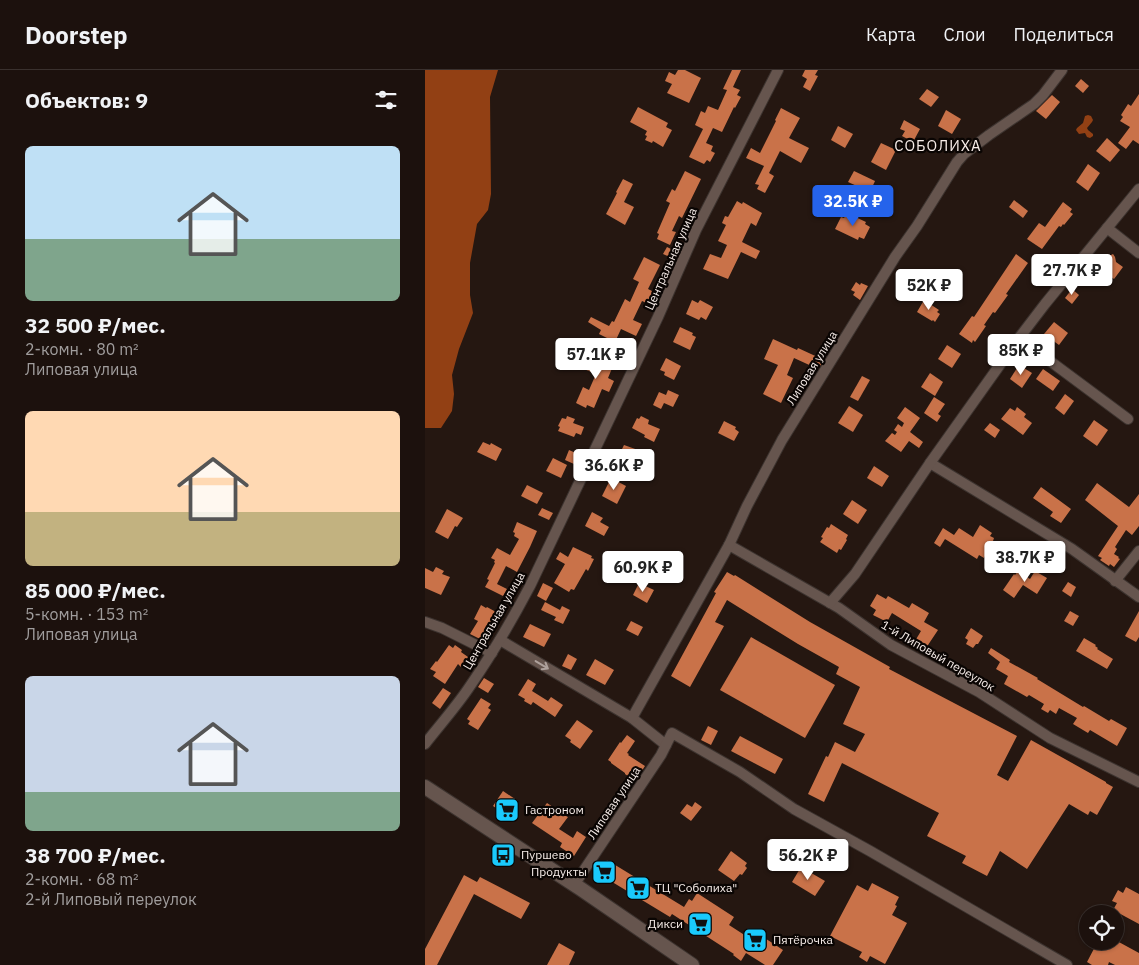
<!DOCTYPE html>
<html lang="ru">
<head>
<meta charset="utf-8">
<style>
	body { margin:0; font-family:"IBM Plex Sans",sans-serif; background:#251a16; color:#f1f3f6; height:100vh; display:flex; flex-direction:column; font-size:19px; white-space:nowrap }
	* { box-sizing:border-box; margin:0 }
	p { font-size:16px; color:#a09d9d }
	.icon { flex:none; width:28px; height:28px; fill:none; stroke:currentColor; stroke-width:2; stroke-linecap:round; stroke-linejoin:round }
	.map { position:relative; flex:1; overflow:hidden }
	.drawer { display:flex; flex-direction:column; background:#1c110d; width:425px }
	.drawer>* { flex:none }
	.controls { position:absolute; left:654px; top:835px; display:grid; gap:10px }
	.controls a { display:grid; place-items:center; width:45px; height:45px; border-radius:50%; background:#1c110d; box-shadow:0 1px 4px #0004,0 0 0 1px #3a312e; font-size:25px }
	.price { position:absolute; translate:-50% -42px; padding:0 11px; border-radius:5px; background:#fff; color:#222; font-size:16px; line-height:32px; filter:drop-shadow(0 1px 2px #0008) }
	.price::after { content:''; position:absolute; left:50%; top:30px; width:15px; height:11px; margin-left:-8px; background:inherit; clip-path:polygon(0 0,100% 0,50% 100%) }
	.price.selected { background:#2563eb; color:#fff }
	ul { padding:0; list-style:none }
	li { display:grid; align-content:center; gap:10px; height:265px; padding:0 25px }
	li span { display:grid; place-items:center; height:155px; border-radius:8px; color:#555 }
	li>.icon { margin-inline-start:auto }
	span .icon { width:90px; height:90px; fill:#fffc; stroke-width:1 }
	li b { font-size:21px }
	h2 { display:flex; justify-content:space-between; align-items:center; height:60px; padding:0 25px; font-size:21px }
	header { display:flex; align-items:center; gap:30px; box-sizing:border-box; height:70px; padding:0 25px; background:#1c110d; border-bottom:1px solid #3a312e }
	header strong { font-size:24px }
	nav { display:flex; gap:28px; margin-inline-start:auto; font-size:18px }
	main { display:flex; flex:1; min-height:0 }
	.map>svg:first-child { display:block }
</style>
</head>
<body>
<header>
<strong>Doorstep</strong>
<nav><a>Карта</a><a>Слои</a><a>Поделиться</a></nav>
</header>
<main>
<section class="drawer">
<h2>Объектов: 9<svg class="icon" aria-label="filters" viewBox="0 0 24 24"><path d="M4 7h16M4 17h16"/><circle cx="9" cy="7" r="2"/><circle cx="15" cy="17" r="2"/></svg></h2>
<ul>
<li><span style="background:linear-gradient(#bfe0f5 60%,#7fa58c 0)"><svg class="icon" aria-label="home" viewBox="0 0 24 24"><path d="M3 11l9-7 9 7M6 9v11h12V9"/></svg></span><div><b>32 500 ₽/мес.</b><p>2-комн. · 80 m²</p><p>Липовая улица</p></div></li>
<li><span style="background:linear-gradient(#ffd9b3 65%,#c2b280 0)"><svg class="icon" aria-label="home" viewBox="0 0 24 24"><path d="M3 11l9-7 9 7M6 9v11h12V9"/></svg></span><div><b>85 000 ₽/мес.</b><p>5-комн. · 153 m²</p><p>Липовая улица</p></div></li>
<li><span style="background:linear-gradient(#c9d6e8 75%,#7fa58c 0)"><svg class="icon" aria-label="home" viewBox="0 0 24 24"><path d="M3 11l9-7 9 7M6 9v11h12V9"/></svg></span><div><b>38 700 ₽/мес.</b><p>2-комн. · 68 m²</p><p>2-й Липовый переулок</p></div></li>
</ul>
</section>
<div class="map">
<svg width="714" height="895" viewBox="0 0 714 895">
	<rect width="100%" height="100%" fill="#251711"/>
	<!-- water -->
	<g fill="#924014">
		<polygon points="0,0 73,0 65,27 66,124 63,140 52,154 45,193 45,225 48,243 34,279 27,305 29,324 27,341 16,358 0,358"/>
		<polygon points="663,45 666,46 668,50 667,52 662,58 663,60 668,64 668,66 665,68 662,67 660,63 654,64 651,60 652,58 658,53 660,46"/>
	</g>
	<!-- building -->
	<g fill="#c97249">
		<polygon points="253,0 260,0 276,8 264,33 242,23 247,14 240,11 244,2 250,5"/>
		<polygon points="307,0 316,0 308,17 315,20 312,25 316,27 310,38 309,37 297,62 288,58 281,73 288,76 286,81 290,83 285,92 282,90 279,94 264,87 278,59 270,55 276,41 280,43 283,36 293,40 302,20 298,19"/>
		<polygon points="380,0 393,0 390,5 393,6 385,21 378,17 382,9 377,6"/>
		<polygon points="656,9 664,16 658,23 650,16"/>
		<polygon points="502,19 514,27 506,37 494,29"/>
		<polygon points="714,24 714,74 708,70 701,79 693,73 705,57 695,51 698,47 696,45 703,34 706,36"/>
		<polygon points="627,25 635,32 621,49 611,41"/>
		<polygon points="213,37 243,53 241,57 247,60 238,77 228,71 227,73 220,70 222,66 220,65 222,61 205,52"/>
		<polygon points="356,38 375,48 364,68 384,78 376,93 355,81 344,103 349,106 340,123 332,119 334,115 330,114 339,96 321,88 326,78 335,83 351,51 350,50"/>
		<polygon points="521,40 536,49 527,64 513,56"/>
		<polygon points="479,50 495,59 488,72 477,66 480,61 475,59"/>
		<polygon points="413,56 428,64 420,78 406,70"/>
		<polygon points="682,68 695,80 685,92 671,81"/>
		<polygon points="456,73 471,80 461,100 446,92"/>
		<polygon points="663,94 675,103 663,121 651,112"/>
		<polygon points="260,101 276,109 257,148 254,146 247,161 251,162 245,175 232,169 234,164 232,163 245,133 241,131 247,119 250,121"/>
		<polygon points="429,101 450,111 445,122 423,112"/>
		<polygon points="198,109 208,114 199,132 209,137 200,155 181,144 192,123 191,122"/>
		<polygon points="589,130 603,141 598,148 584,137"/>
		<polygon points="312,131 317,134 318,132 337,143 331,156 326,153 317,172 335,181 331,189 316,182 303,209 278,199 285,184 296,188 302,175 293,171 301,155 297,153 300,146 303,147"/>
		<polygon points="638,132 647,139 645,142 648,144 639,155 638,154 636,157 634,156 617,179 602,169 614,153 620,157"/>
		<polygon points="422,143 441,152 440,154 445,157 439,169 434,167 433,170 410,159 416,147 419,148"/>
		<polygon points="242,177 250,181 247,188 238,184"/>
		<polygon points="591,184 603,193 581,224 583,225 570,243 568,242 559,255 561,256 550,272 548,270 547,273 534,264 547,246 549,247"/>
		<polygon points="688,184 690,187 691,192 698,197 689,209 674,198 682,187"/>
		<polygon points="219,187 235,195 223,219 229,222 224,234 217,231 208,250 217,254 211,266 196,259 190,272 174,264 176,260 163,252 166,247 184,256 187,251 189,252 200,229 205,232 214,212 208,209"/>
		<polygon points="431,212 435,215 436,213 443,216 435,230 428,225 430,222 426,220"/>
		<polygon points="647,219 654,225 647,234 640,228"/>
		<polygon points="267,230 273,233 275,230 288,237 281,250 276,247 274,250 261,244"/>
		<polygon points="499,230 514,240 512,242 515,244 510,252 508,250 507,251 492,242"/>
		<polygon points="629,252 643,263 634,275 619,264"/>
		<polygon points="255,257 268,263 267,265 271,267 265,280 248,272"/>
		<polygon points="348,269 372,280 373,278 399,290 393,299 369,288 362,305 368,308 356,333 338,324 353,295 339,289"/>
		<polygon points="522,275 536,284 527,298 513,289"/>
		<polygon points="159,285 170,291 173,285 176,287 177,286 185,289 183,293 188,296 183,308 189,311 184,322 177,319 169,338 162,335 161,338 151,333 158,317 164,320 171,304 154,297"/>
		<polygon points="241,288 256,296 249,310 239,305 240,302 235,300"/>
		<polygon points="594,295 607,303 597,318 585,309"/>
		<polygon points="618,299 635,311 628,321 611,309"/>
		<polygon points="505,303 518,312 510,326 496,317"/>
		<polygon points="437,306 445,310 433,331 425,327"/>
		<polygon points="243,320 254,325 248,337 239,333 236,339 228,335 234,322 241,325"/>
		<polygon points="640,324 649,331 639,345 630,338"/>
		<polygon points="509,327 520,334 513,344 516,346 512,352 499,343"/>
		<polygon points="424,336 438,345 428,362 413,353"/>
		<polygon points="480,337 495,348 485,362 498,372 494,378 484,371 476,382 460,371 467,363 470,365 472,362 469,360 473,354 477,357 479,353 472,348"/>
		<polygon points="592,337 601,344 599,347 607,353 598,365 576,349 585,338 590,341"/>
		<polygon points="142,346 150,349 148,353 159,357 156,365 151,363 149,367 133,361 135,357 133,356 137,348 141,349"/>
		<polygon points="216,346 224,350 223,354 235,359 229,372 219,367 220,365 207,358 212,348 214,349"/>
		<polygon points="669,350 683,360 672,376 658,366"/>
		<polygon points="299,351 311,357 310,359 314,362 309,371 293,363"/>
		<polygon points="565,353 575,360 570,368 559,360"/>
		<polygon points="58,372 65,375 66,373 77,379 71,391 52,382"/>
		<polygon points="199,375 213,380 210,386 224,393 220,403 192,389"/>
		<polygon points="144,380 153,384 149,394 140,390"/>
		<polygon points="128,388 142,395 136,408 121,401"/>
		<polygon points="449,396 464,406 457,417 442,408"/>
		<polygon points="186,408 201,416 192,434 177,426"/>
		<polygon points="672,413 704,437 714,424 714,456 707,465 701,460 690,477 692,479 689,484 694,487 693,488 695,489 689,497 685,494 684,496 675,490 677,488 673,486 693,456 660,430"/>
		<polygon points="102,415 118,423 112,434 96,426"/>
		<polygon points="616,417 646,439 636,453 625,446 628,442 608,428"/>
		<polygon points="427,430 442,440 433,454 418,444"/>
		<polygon points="117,438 128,443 124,450 113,445"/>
		<polygon points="22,439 38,448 32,457 30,456 23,469 10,462"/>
		<polygon points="167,442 178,448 175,452 184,457 179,466 160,456"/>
		<polygon points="92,452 112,461 105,477 92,502 81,496 72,514 82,519 78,526 60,517 64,510 62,509 70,493 69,492 70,490 66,488 72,478 85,485 94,469 89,466 90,463 88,462"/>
		<polygon points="406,454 423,465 421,469 422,470 416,480 414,479 412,483 395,472 398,468 396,467 402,457 404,458"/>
		<polygon points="555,455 567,463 565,466 569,468 568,471 572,474 562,488 560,486 559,488 554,485 552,489 520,469 515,477 509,473 518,458 529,465 534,458 548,467"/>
		<polygon points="148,477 167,486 166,488 169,489 163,501 161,499 149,520 146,519 144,522 129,513 140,494 131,489 135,482 143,487"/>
		<polygon points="11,497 19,501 17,504 25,507 16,525 0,518 0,498 8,502"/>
		<polygon points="593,501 605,509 610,501 622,508 612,524 598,515 589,528 578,520 589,504 590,505"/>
		<polygon points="302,502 309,506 310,505 385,552 465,597 464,599 592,666 572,705 583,711 606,670 681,712 681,713 688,717 672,745 665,741 663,745 644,734 602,799 575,781 562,806 537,793 541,786 502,766 514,743 417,693 399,732 383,724 401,686 403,687 410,672 430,682 440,664 418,654 435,617 411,604 414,597 373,574 302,530 290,552 299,556 265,617 246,606 291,523 289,522"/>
		<polygon points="643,512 651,517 646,527 637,521"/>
		<polygon points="118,513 128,518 121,531 112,526"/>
		<polygon points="214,513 229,520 222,533 208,525"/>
		<polygon points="452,524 461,529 463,526 484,538 487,533 504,543 499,552 513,560 501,578 490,571 496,561 467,543 462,552 448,545 451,540 445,536"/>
		<polygon points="120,532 135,540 137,536 145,540 138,554 129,550 131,547 116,540"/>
		<polygon points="56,535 61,538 62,537 71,542 55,569 45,564 53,551 49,549"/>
		<polygon points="645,541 654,546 648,556 639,551"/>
		<polygon points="714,541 714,567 711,572 700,566"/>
		<polygon points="206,551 218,557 213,566 201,560"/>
		<polygon points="105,554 126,564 119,577 98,567"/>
		<polygon points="546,558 558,566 553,574 551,574 548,578 541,574 543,570 540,568"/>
		<polygon points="326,567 410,615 380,668 295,620"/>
		<polygon points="659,568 671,575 670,576 673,578 672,579 688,589 682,599 651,581"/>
		<polygon points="24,575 28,578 30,575 37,580 36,582 43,587 36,597 33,594 20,614 8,606 11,602 5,599 11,591 12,592"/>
		<polygon points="566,578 585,590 584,592 613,608 612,609 658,637 659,636 684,651 686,649 702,658 692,676 665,660 663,663 648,654 652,648 634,638 631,644 625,640 623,643 616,639 619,634 604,625 602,627 579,614 583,606 571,599 575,592 563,583"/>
		<polygon points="143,584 152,589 146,600 137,596"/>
		<polygon points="170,589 189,600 180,615 161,605"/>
		<polygon points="59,608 69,614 63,623 53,617"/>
		<polygon points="103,609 111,614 107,621 123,631 126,627 138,635 130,647 108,632 106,635 99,631 100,629 93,625"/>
		<polygon points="18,618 26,623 15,639 7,633"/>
		<polygon points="56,628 66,634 63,638 66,640 53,660 43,654 45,651 42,649"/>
		<polygon points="152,650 168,661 155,679 145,672 146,670 140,666"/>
		<polygon points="283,656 293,661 286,675 276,670"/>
		<polygon points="202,665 210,671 202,683 204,684 203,685 220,696 210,711 200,704 200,703 186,693 186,692 183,690 195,672 196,673"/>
		<polygon points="315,666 358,689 350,704 306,681"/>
		<polygon points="78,721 93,731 83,746 68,736"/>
		<polygon points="270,732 277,737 266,751 255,743 262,734 267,737"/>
		<polygon points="122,733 143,747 134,759 148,768 152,761 161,767 149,786 135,777 137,773 107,753"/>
		<polygon points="306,781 322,793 320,796 322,798 317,805 315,804 309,811 293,800"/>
		<polygon points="182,790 259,837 264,829 267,831 272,823 309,847 304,855 321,866 326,859 358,880 348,895 340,895 321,883 316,891 308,885 309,884 247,844 245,847 174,804"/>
		<polygon points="376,797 400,811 390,826 367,812"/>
		<polygon points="39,805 52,812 55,807 105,833 96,849 49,824 12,895 0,895 0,879"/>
		<polygon points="447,813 474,827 470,835 472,836 467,845 482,853 460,894 445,886 442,892 434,887 437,882 405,866 432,815 443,821"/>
		<polygon points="701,817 714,824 714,854 688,840 692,833 687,831 693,820 698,823"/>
		<polygon points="673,871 692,871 714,883 714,895 690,895 684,892 683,895 667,895 662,892"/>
		<polygon points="134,873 150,882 144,895 122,895"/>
	</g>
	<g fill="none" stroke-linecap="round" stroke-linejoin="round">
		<!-- minor casing -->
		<g stroke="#3c332f" stroke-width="12">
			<g id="minor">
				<polyline points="682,158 714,183"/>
				<polyline points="594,268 703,349"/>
				<polyline points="505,393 647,479 714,527"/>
				<polyline points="304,475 414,538 466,575 554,622 625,668 714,712"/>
				<polyline points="690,511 714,481"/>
				<polyline points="405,533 430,504 505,393 594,268 620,234 714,119"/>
				<polyline points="0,552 17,558 67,583"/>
				<polyline points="75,570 207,648 241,675"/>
				<polyline points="207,648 304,475 322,436 357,370 470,187 492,156 532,92 539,84 564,65 609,34 618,25 637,0"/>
				<path d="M 0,674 C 14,656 30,638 43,619 C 66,586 86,552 105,516 L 233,247 L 271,160 L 353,0"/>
				<polyline points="149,815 236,685 247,663 315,702 369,739 445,781 642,895"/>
			</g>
		</g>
		<!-- secondary casing -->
		<g stroke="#3c332f" stroke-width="16">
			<polyline id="secondary" points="0,717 156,819 267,895"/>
		</g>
		<!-- minor -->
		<use href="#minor" stroke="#66554e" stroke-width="10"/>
		<!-- secondary -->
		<use href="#secondary" stroke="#66554e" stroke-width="14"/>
	</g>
	<!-- one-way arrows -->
	<defs><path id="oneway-shaft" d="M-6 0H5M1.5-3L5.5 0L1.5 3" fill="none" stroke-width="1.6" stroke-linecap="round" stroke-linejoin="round" transform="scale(1.25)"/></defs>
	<use stroke="#aea19c" href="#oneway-shaft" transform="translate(117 595) rotate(31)"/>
	<!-- icons -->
	<defs>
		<g id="supermarket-square" transform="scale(1.25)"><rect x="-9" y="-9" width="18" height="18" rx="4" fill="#1acafc" stroke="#0a0503"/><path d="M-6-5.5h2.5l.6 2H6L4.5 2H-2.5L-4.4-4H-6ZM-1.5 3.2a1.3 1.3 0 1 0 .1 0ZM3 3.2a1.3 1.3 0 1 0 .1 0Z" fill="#111"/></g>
		<g id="bus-square" transform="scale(1.25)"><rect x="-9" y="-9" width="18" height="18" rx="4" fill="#1acafc" stroke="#0a0503"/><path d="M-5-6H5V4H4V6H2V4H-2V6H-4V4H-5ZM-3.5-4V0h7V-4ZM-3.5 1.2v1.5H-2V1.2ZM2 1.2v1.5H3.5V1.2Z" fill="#111"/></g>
	</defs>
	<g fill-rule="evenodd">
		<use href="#supermarket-square" x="82" y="740"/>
		<use href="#bus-square" x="78" y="785"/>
		<use href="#supermarket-square" x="179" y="802"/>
		<use href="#supermarket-square" x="213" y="818"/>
		<use href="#supermarket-square" x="275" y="854"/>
		<use href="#supermarket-square" x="330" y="870"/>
	</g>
	<g text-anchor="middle" stroke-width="4.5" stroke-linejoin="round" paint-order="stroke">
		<!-- street labels -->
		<g font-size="12" fill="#f7ede9" stroke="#0a0503">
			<text transform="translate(246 189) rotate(-66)" y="4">Центральная улица</text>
			<text transform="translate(387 298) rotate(-58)" y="4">Липовая улица</text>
			<text transform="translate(69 551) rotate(-60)" y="4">Центральная улица</text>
			<text transform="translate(513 586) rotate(30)" y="4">1-й Липовый переулок</text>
			<text transform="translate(189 733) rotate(-56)" y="4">Липовая улица</text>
		</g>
		<!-- poi labels -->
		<g font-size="12" fill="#f7ede9" stroke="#0a0503" text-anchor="start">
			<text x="100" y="744">Гастроном</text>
			<text x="96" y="789">Пуршево</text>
			<text x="162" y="806" text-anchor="end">Продукты</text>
			<text x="230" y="822">ТЦ "Соболиха"</text>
			<text x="258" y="858" text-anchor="end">Дикси</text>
			<text x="348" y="874">Пятёрочка</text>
		</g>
		<!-- quarter labels -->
		<g font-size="15" letter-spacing="1" fill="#f7ede9" stroke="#0a0503">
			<text x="513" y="81">СОБОЛИХА</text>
		</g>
	</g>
</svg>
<div class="controls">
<a><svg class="icon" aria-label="locate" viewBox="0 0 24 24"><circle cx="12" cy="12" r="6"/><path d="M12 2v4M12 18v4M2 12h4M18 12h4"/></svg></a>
</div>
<b class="price selected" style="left:428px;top:157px">32.5K ₽</b>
<b class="price" style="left:647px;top:226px">27.7K ₽</b>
<b class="price" style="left:504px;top:241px">52K ₽</b>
<b class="price" style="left:596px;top:306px">85K ₽</b>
<b class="price" style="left:171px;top:310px">57.1K ₽</b>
<b class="price" style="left:189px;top:421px">36.6K ₽</b>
<b class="price" style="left:600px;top:513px">38.7K ₽</b>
<b class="price" style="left:218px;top:523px">60.9K ₽</b>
<b class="price" style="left:383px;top:811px">56.2K ₽</b>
</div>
</main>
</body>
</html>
